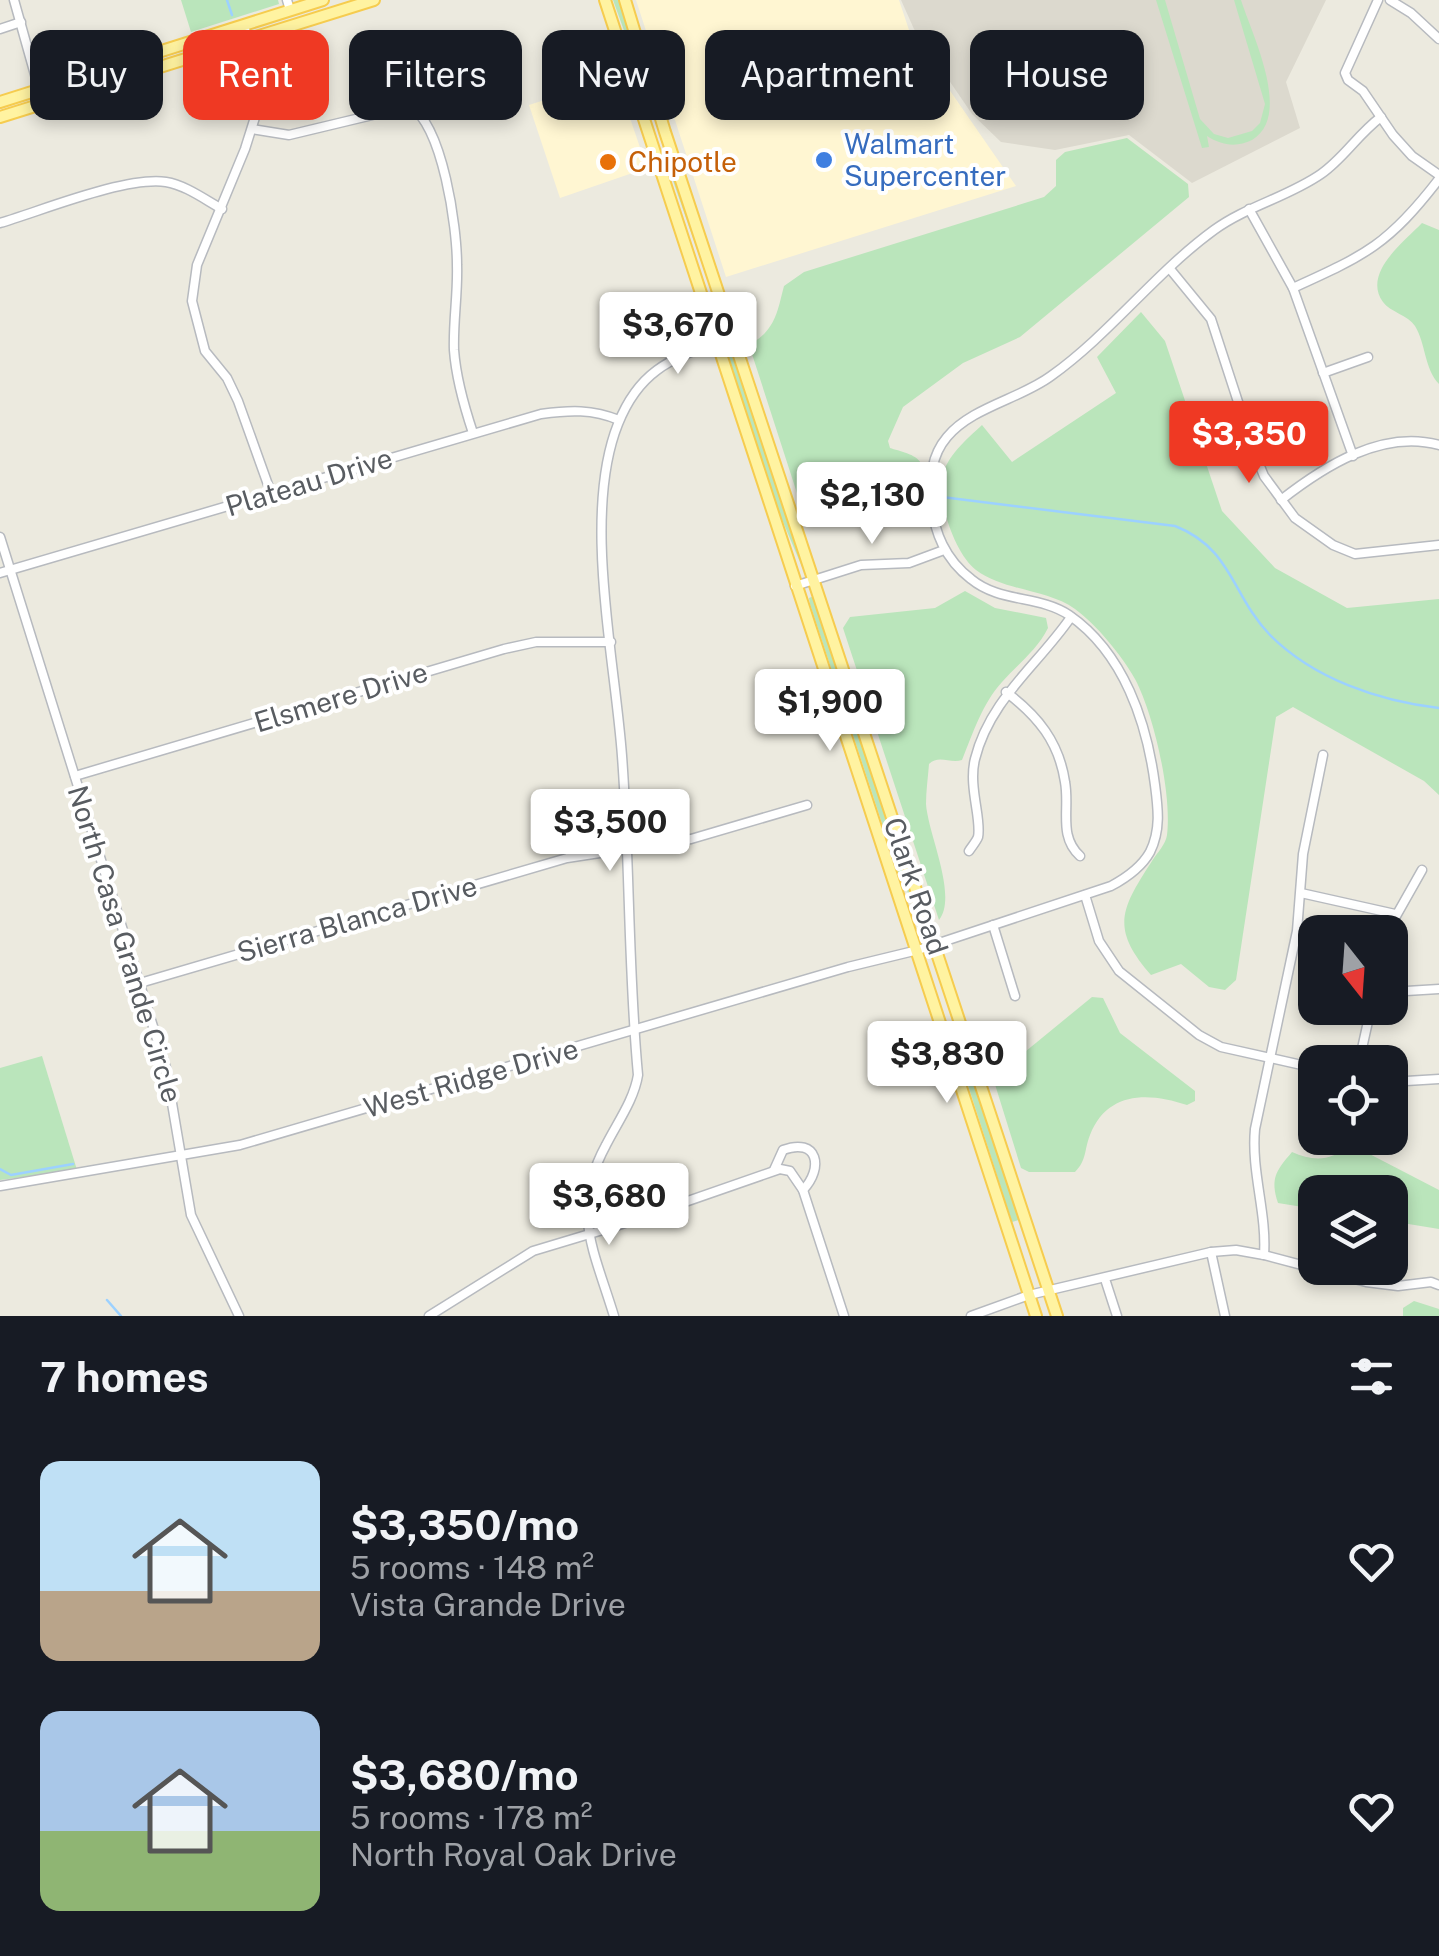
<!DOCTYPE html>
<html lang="en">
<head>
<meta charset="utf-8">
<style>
	body { margin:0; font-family:"Public Sans",sans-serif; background:#20242c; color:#f1f3f6; height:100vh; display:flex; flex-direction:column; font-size:38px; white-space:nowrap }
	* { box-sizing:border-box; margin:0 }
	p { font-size:32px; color:#9ea1a6 }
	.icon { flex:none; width:55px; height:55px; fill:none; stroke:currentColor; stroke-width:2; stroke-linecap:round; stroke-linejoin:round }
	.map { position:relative; height:1316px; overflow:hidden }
	.side { display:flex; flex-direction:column; background:#171b24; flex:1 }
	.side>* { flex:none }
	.banner { position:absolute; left:30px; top:30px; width:1380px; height:90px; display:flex; gap:20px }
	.needle { width:65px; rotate:163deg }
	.fabs { position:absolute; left:1298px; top:915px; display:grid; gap:20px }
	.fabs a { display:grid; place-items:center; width:110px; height:110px; border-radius:20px; background:#171b24; box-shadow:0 5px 15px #0003; font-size:50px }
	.price { position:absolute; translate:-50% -85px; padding:0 22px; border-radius:10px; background:#fff; color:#222; font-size:32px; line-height:65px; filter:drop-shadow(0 2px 5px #0008) }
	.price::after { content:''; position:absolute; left:50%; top:60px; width:30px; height:22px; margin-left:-15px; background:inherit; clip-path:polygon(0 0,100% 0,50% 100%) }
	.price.selected { background:#ef3923; color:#fff }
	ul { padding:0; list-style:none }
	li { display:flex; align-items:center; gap:30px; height:250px; padding:0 40px }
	li span { display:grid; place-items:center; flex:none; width:280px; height:200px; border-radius:20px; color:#555 }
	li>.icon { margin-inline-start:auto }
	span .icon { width:120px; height:120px; fill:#fffc; stroke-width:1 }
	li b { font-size:42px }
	h2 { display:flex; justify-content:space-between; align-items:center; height:120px; padding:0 40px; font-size:42px }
	.pill { padding:0 35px; border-radius:20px; background:#171b24; box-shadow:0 5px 15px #0003; font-size:35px; line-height:90px }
	.pill.selected { background:#ef3923; color:#fff }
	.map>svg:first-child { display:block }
</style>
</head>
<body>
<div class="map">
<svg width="1439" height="1316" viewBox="0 0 1439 1316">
	<rect width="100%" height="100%" fill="#eceadf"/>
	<!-- commercial -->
	<g fill="#fff6d2">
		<polygon points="636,0 899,0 910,33 1016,186 726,277"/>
		<polygon points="616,77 647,168 560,198 529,105"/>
	</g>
	<!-- education -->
	<polygon fill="#dcd9ce" points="901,0 1326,0 1286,82 1300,128 1192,183 1129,135 1055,150 1001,142 972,114 914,29"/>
	<!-- green -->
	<g fill="#bae5bb">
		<polygon points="181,0 278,0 279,4 191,32"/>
		<polygon points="613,0 618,0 629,22 657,122"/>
		<path d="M 1156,0 L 1165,0 L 1200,119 L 1214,134 L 1228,138 L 1252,131 L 1260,123 L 1265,104 L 1234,0 L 1241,0 C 1252,35 1293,116 1252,140 C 1236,148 1221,145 1207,136 L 1209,147 L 1202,148 Z"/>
		<path d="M 1127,138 L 1188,184 L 1189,197 L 1020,337 L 963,363 L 903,407 L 888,441 L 890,448 C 899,451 916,454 921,463 C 927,473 923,503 915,512 L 819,527 L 806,521 L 752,354 L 754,342 C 776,328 778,309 784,286 L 804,272 L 1044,197 L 1056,186 L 1056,160 L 1065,152 Z"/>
		<polygon points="668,148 724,320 723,324 665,158 664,149"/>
		<path d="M 1422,223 L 1439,230 L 1439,384 C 1424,368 1426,344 1415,326 C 1408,315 1390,312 1383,302 C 1362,273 1404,242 1422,223 Z"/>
		<path d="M 1141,312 L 1165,341 L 1222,511 L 1275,568 L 1347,608 L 1439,599 L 1439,795 L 1424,781 L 1293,707 L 1276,717 L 1236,980 L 1225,990 L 1209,987 L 1181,964 L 1151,975 C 1110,928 1121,909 1152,861 C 1157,853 1166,844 1167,835 C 1172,794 1154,715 1135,679 C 1122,656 1097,625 1075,609 C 1047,589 1004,591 976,570 C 956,555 938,504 942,479 C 945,457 967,439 982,425 L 1012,462 L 1116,393 L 1097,357 Z"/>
		<polygon points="731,354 751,401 804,566 802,567 778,510 727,355"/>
		<path d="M 965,591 L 995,608 L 1046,618 L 1048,628 C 1037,650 1018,664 1002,682 C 982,704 973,733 962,760 C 950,764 939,754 929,764 C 928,777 926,791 926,804 C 928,834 958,896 939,920 L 843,628 L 850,617 L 935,608 Z"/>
		<polygon points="814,596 915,897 911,899 898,872 810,604 809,598"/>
		<path d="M 1092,997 L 1103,998 L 1120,1033 L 1195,1091 L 1195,1101 L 1187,1105 C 1149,1092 1107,1091 1090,1135 C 1084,1150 1087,1160 1075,1172 L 1029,1172 L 1021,1168 L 993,1078 Z"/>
		<polygon points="955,1021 1019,1220 1012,1222 948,1023"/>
		<polygon points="42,1056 77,1170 0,1180 0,1068"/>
		<path d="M 1347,1146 L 1356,1147 L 1439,1190 L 1439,1229 L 1390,1221 L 1390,1192 L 1315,1192 L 1315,1209 L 1278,1203 C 1270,1178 1276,1171 1292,1152 C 1312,1161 1331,1162 1347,1146 Z"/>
		<polygon points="1414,1301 1439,1309 1439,1316 1403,1316 1403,1308"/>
	</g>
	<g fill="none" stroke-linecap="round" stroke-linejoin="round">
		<!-- stream -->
		<g stroke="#9cd1ff" stroke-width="2.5">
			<polyline points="227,0 232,15"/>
			<polyline points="848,484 918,494"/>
			<path d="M 942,497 L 1175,526 C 1232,548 1232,596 1270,635 C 1314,679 1379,701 1439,708"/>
			<polyline points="0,1169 11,1175 73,1164"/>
			<polyline points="107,1300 121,1316"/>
		</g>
		<!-- minor casing -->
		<g stroke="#b7babf" stroke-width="11">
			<g id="minor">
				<polyline points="14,0 39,89"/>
				<polyline points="287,0 290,10"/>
				<polyline points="1378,0 1345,73 1348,80 1363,91 1393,135 1412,156 1439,175"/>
				<polyline points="1390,0 1411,13 1439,39"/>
				<polyline points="244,25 262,95 245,149 197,265 192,301 205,351 227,378 238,401 271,493"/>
				<polyline points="0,29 21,22"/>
				<path d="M 252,129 L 289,135 L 410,106 C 443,126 457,227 457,265 C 458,293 453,322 454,350 C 456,378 464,406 473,433"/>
				<polyline points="1249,209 1293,288 1353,456"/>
				<path d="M 0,223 C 41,211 126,176 166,182 C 185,185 204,199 222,209"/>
				<polyline points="1170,269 1211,319 1255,454 1264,476 1295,518 1333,545 1355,554 1439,545"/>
				<path d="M 1293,288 C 1366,255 1389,244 1439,179"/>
				<polyline points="1323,373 1368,357"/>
				<path d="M 1281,500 C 1323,467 1382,429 1439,445"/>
				<polyline points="0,537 166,1068 191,1215 239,1316"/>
				<path d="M 0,573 L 541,414 C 570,410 592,409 619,420"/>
				<polyline points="795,586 861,565 909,563 944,550"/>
				<path d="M 1006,692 C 1038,716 1059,742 1065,782 C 1070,809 1058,836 1080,856"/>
				<polyline points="75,776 504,649 536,642 611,642"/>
				<path d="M 969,851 C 972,846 976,842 978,837 C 982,820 968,786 975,759 C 990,699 1038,665 1071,617"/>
				<polyline points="1301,893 1395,914"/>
				<polyline points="1085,895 1099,941 1119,971 1199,1035 1221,1047 1315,1068"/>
				<polyline points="993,925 1015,996"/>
				<polyline points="1387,932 1422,870"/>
				<polyline points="140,983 567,858 691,839 807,805"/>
				<polyline points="1390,992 1439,989"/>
				<polyline points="1359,1062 1371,1008"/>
				<polyline points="1390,1082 1439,1079"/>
				<polyline points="1395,1112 1397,1083"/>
				<path d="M 774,1170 L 783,1150 C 818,1137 824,1168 803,1190"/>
				<path d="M 0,1186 L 240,1145 L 848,967 L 918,950 L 1111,886 C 1126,878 1141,868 1150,852 C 1161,830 1158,808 1155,785 C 1147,723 1124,653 1069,615 C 1039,595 1000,603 971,579 C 946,560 933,532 932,501 C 930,477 931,456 947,437 C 972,407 1020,399 1051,376 C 1110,334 1155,273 1214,230 C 1247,206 1288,197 1321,174 C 1344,158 1358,134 1381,117"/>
				<polyline points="1211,1252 1225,1316"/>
				<path d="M 1264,1255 C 1267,1213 1251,1172 1255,1129 L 1297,931 L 1303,854 L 1323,755"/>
				<polyline points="1105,1279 1117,1316"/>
				<polyline points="429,1316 533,1251 616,1226 780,1169 790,1171 803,1190 844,1316"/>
				<path d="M 614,1316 C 594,1250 570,1211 606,1145 C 617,1123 634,1100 638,1075 C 628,969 630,862 622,756 C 615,659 582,514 618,424 C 642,363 680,357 734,335"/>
				<polyline points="971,1316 1029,1295 1211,1252 1236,1250 1264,1255 1366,1282 1398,1286 1431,1282 1439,1285"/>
			</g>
		</g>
		<!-- major casing -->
		<g stroke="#f6cc4f" stroke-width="14">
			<g id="major">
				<polyline points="605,0 1036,1316"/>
				<polyline points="625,0 665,132 1057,1316"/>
				<polyline points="0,102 323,0"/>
				<polyline points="0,117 374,0"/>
			</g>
		</g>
		<!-- minor -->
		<use href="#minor" stroke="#fff" stroke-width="8"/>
		<!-- major -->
		<use href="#major" stroke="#fff3a1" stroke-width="10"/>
	</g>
	<!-- markers -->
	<circle fill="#3f7fe0" stroke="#fff" stroke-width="4" cx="824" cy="160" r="10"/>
	<circle fill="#e8710a" stroke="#fff" stroke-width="4" cx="608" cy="162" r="10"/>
	<g text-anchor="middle" stroke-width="8" stroke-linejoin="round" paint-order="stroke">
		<!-- shop labels -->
		<g font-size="28" fill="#366cbe" stroke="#fff" text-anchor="start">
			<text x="844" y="154">Walmart<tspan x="844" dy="32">Supercenter</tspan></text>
		</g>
		<!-- food labels -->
		<g font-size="28" fill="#c56008" stroke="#fff" text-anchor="start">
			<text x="628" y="172">Chipotle</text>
		</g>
		<!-- street labels -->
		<g font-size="28" fill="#585c61" stroke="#fff">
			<text transform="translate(309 482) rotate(-17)" y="10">Plateau Drive</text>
			<text transform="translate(341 697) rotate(-17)" y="10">Elsmere Drive</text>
			<text transform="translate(916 886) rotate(71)" y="10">Clark Road</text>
			<text transform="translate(357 919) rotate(-16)" y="10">Sierra Blanca Drive</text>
			<text transform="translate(125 944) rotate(73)" y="10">North Casa Grande Circle</text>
			<text transform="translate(471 1078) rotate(-16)" y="10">West Ridge Drive</text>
		</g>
	</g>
</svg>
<div class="fabs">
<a><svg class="needle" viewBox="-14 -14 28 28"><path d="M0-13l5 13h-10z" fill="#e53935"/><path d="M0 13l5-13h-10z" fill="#9ea1a6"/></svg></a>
<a><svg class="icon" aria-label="locate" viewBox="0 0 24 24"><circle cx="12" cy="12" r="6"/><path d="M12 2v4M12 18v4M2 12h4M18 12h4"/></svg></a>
<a><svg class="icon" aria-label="layers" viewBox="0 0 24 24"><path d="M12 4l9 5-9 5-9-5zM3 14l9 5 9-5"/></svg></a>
</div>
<b class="price" style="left:678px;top:377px">$3,670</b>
<b class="price selected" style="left:1249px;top:486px">$3,350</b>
<b class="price" style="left:872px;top:547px">$2,130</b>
<b class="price" style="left:830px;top:754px">$1,900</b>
<b class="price" style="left:610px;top:874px">$3,500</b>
<b class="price" style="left:947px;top:1106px">$3,830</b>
<b class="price" style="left:609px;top:1248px">$3,680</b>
<div class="banner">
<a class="pill">Buy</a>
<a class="pill selected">Rent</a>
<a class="pill">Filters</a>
<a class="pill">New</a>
<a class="pill">Apartment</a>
<a class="pill">House</a>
</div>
</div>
<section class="side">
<h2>7 homes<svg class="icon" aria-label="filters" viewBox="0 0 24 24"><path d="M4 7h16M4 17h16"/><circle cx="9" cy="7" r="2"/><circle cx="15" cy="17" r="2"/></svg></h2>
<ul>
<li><span style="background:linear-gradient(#bfe0f5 65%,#b9a48a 0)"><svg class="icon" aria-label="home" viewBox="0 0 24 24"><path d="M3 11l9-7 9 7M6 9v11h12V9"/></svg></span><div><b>$3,350/mo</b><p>5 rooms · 148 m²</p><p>Vista Grande Drive</p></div><svg class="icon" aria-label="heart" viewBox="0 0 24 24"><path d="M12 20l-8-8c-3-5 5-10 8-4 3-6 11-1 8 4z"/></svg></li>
<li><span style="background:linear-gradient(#a9c7e8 60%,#8fb573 0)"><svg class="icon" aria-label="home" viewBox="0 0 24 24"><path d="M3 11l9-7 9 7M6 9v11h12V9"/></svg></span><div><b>$3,680/mo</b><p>5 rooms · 178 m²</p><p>North Royal Oak Drive</p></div><svg class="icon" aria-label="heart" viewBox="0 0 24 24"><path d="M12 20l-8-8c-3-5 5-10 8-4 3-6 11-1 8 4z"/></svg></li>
</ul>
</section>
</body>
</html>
